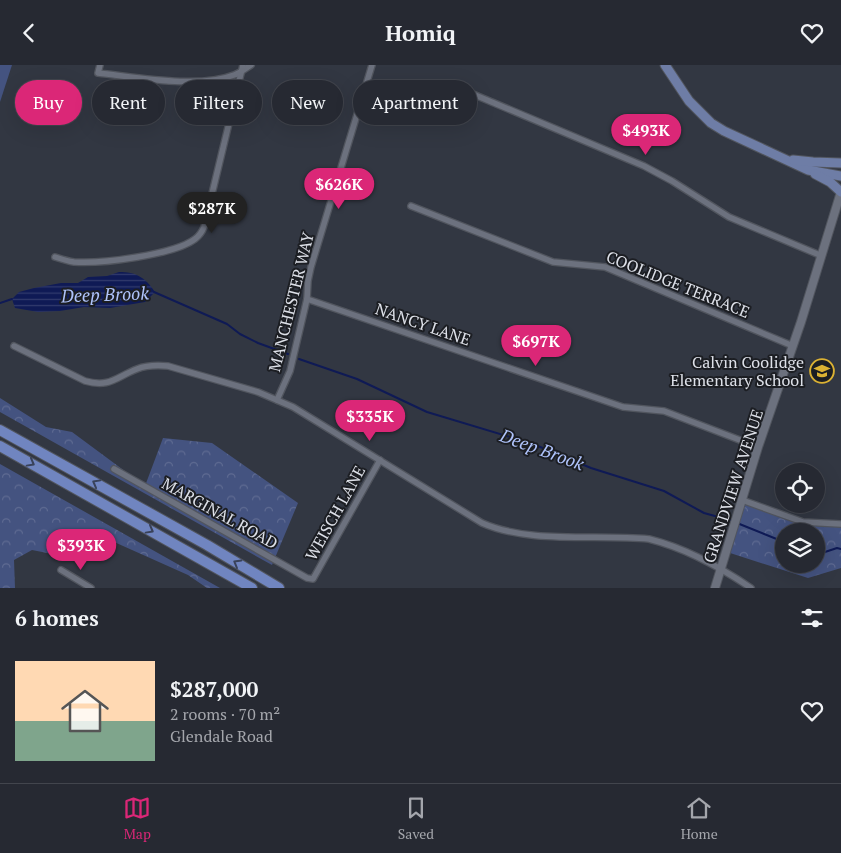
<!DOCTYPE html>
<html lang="en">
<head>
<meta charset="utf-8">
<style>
	body { margin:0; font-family:"PT Serif",serif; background:#2e313a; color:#f1f3f6; height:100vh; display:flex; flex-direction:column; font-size:19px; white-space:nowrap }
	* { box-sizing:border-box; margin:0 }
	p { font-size:16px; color:#a4a6ac }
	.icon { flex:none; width:28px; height:28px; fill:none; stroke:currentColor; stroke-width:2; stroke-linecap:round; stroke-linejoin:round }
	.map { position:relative; height:523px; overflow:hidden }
	.details { display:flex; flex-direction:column; background:#262932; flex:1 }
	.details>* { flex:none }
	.hud { position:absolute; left:15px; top:15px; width:500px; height:45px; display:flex; gap:10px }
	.buttons { position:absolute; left:775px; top:398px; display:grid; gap:10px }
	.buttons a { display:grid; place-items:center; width:50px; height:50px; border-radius:50%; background:#262932; box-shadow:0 5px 20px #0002,0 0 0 1px #42454d; font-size:25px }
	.price { position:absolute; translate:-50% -42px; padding:0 11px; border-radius:18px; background:#db2777; color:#fff; font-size:16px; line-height:32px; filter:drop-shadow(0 1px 2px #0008) }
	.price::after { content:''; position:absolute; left:50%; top:30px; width:15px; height:11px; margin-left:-8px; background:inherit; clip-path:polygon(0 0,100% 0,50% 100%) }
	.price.on { background:#222; color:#fff }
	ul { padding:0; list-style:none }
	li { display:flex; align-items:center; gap:15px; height:125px; padding:0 15px }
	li+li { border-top:1px solid #42454d }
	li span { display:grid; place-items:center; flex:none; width:140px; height:100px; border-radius:0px; color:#555 }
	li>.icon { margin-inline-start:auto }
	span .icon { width:60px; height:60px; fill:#fffc; stroke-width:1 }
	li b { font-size:21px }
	h2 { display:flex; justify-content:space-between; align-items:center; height:60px; padding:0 15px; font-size:21px }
	.pill { padding:0 18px; border-radius:22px; background:#262932; box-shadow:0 5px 20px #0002,0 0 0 1px #42454d; font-size:18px; line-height:45px }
	.pill.on { background:#db2777; color:#fff }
	header { display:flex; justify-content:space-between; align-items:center; height:65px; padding:0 15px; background:#262932; font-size:22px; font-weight:600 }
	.dock { display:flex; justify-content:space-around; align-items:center; height:70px; border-top:1px solid #42454d; background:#262932; font-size:14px; color:#a4a6ac }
	.dock a { display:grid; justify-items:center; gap:2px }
	.dock .on { color:#db2777 }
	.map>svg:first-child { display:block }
</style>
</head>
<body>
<header><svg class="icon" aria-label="back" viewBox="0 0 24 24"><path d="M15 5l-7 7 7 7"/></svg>Homiq<svg class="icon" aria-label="heart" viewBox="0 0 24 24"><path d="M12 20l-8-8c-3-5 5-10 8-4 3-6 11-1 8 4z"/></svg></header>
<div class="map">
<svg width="841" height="523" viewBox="0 0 841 523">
	<defs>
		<pattern id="forest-crowns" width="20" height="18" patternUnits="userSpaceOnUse" patternTransform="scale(1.25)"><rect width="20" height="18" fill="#445380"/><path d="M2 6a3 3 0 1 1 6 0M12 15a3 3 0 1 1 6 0" fill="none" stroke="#5f6b92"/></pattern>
		<pattern id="water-rules" width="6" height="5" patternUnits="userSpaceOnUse" patternTransform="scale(1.25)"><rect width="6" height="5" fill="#0f1a55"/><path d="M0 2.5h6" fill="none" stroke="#323b6d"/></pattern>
	</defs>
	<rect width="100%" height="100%" fill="#323742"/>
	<!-- forest -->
	<g fill="url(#forest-crowns)" fill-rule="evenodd">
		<polygon points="0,333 46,362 72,367 145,421 163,373 212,378 298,438 272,500 0,347"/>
		<polygon points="0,399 220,523 207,523 188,510 94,468 78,494 32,485 14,495 15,523 0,523"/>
		<path d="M 743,437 L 820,460 L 841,461 L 841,503 L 808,513 L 727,487 ZM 784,466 L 816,466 L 816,499 L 784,499 Z"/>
	</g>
	<!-- park -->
	<polygon fill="#445380" points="0,0 12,0 0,37"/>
	<!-- water -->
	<path fill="url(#water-rules)" d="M 119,207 C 136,207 145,212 155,227 L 145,237 L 110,243 L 84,242 L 60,246 L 38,247 L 15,243 L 12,234 L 19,227 L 34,223 L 61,218 L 78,218 L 88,212 L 107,211 Z"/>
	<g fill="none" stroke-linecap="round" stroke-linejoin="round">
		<!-- stream -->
		<g stroke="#0f1a55" stroke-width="2">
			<polyline points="154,227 227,259 240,269 258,278 288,289"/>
			<polyline points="0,238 12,234"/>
			<polyline points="299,294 357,314 427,347 533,379 591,403 664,426 704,448 733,456"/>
			<polyline points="737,458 784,477"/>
			<polyline points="816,490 837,483 841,484"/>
		</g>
		<!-- street casing -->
		<g stroke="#51555e" stroke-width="8">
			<g id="street">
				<path d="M 100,0 L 98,8 C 136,12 198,24 234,10 C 240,8 246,3 251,0"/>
				<polyline points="456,22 644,101 672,116 729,152 822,191"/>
				<polyline points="411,141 553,197 605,202 793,281"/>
				<path d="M 55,192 C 61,194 67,196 74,197 C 100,199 174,190 195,174 C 199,171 202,167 204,162 L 243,0"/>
				<polyline points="307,234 623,342 664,346 758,382"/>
				<path d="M 14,281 L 85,316 C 110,323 116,312 137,304 C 147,300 157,300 168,301 L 258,327 L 293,342 L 482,458 C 530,479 596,469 649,474 C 685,483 720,502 751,523"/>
				<polyline points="277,335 290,306 307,234 308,216 311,202 372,0"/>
				<polyline points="114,404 307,513 313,514 380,395"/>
				<polyline points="742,435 803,457 841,459"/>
				<polyline points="61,505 91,523"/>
			</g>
		</g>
		<!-- secondary casing -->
		<g stroke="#51555e" stroke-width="10">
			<polyline id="secondary" points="715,523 758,382 801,257 841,127"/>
		</g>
		<!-- primary casing -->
		<g stroke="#51555e" stroke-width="11">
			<g id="primary">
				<polyline points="665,0 689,36 711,58 724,66 808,105 841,111"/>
				<polyline points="793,95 813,97 841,98"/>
				<polyline points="815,109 830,117 841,127"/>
			</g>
		</g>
		<!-- highway casing -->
		<g stroke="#51555e" stroke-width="12">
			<g id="highway">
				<polyline points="0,365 207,480 279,523"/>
				<polyline points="0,381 252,523"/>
			</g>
		</g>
		<!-- street -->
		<use href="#street" stroke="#6c717e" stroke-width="5.5"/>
		<!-- secondary -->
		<use href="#secondary" stroke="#6c717e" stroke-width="8"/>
		<!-- primary -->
		<use href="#primary" stroke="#6e7da6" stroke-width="9"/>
		<!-- highway -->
		<use href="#highway" stroke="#7085c0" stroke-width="10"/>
	</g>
	<!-- one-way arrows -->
	<defs><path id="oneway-chevron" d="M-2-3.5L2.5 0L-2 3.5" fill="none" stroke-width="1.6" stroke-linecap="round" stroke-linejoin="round" transform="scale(1.25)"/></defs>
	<g stroke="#39425a">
		<use href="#oneway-chevron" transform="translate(31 398) rotate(29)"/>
		<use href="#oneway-chevron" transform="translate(96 418) rotate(-151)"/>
		<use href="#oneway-chevron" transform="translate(150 465) rotate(29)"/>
		<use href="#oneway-chevron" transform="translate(237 498) rotate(-150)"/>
	</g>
	<!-- icons -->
	<defs>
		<g id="school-ring" transform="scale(1.25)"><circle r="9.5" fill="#1c1e23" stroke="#dcb233" stroke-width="1.5"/><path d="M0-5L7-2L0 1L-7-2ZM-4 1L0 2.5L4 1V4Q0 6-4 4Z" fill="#dcb233"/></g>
	</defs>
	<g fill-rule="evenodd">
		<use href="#school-ring" x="822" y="306"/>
	</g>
	<g text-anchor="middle" stroke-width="4" stroke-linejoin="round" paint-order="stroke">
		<!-- street labels -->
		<g font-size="16" fill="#dee1e9" stroke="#1c1e23">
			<text transform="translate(678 219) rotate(22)" y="6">COOLIDGE TERRACE</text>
			<text transform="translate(291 237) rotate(-76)" y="6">MANCHESTER WAY</text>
			<text transform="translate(423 259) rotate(19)" y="6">NANCY LANE</text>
			<text transform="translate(733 421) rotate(-72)" y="6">GRANDVIEW AVENUE</text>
			<text transform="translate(220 448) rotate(29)" y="6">MARGINAL ROAD</text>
			<text transform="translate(335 448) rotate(-61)" y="6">WEISCH LANE</text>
		</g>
		<!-- poi labels -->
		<g font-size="16" fill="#dee1e9" stroke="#1c1e23" text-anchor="end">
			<text x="804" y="303">Calvin Coolidge<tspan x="804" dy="18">Elementary School</tspan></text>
		</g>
		<!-- water labels -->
		<g font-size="18" font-style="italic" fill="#afc3fb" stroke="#1c1e23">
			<text transform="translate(105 230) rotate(-2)" y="6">Deep Brook</text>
			<text transform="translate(542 385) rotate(20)" y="6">Deep Brook</text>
		</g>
	</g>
</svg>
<div class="buttons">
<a><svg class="icon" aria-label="locate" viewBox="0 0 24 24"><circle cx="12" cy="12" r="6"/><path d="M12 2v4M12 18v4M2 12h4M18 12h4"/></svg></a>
<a><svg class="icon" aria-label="layers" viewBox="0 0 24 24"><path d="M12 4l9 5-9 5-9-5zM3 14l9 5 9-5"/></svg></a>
</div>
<b class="price" style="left:646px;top:91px">$493K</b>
<b class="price" style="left:339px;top:145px">$626K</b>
<b class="price on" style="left:212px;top:169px">$287K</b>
<b class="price" style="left:536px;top:302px">$697K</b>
<b class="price" style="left:370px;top:377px">$335K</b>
<b class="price" style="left:81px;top:506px">$393K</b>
<div class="hud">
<a class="pill on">Buy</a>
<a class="pill">Rent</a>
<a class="pill">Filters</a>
<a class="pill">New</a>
<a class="pill">Apartment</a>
</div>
</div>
<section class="details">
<h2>6 homes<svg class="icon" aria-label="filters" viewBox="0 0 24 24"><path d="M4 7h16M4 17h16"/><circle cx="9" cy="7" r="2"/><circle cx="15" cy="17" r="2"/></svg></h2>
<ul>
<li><span style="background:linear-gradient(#ffd9b3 60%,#7fa58c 0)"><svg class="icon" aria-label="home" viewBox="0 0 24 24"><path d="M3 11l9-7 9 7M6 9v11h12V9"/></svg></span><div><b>$287,000</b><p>2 rooms · 70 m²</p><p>Glendale Road</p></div><svg class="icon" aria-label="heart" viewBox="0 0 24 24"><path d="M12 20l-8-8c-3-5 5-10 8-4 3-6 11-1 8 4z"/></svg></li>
</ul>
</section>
<nav class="dock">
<a class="on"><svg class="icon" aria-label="map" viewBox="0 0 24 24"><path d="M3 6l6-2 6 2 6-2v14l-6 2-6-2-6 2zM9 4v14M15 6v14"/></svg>Map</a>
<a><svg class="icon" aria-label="saved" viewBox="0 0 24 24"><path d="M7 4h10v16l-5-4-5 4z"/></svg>Saved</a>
<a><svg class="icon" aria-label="home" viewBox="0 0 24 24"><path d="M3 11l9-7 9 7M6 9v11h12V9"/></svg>Home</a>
</nav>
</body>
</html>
